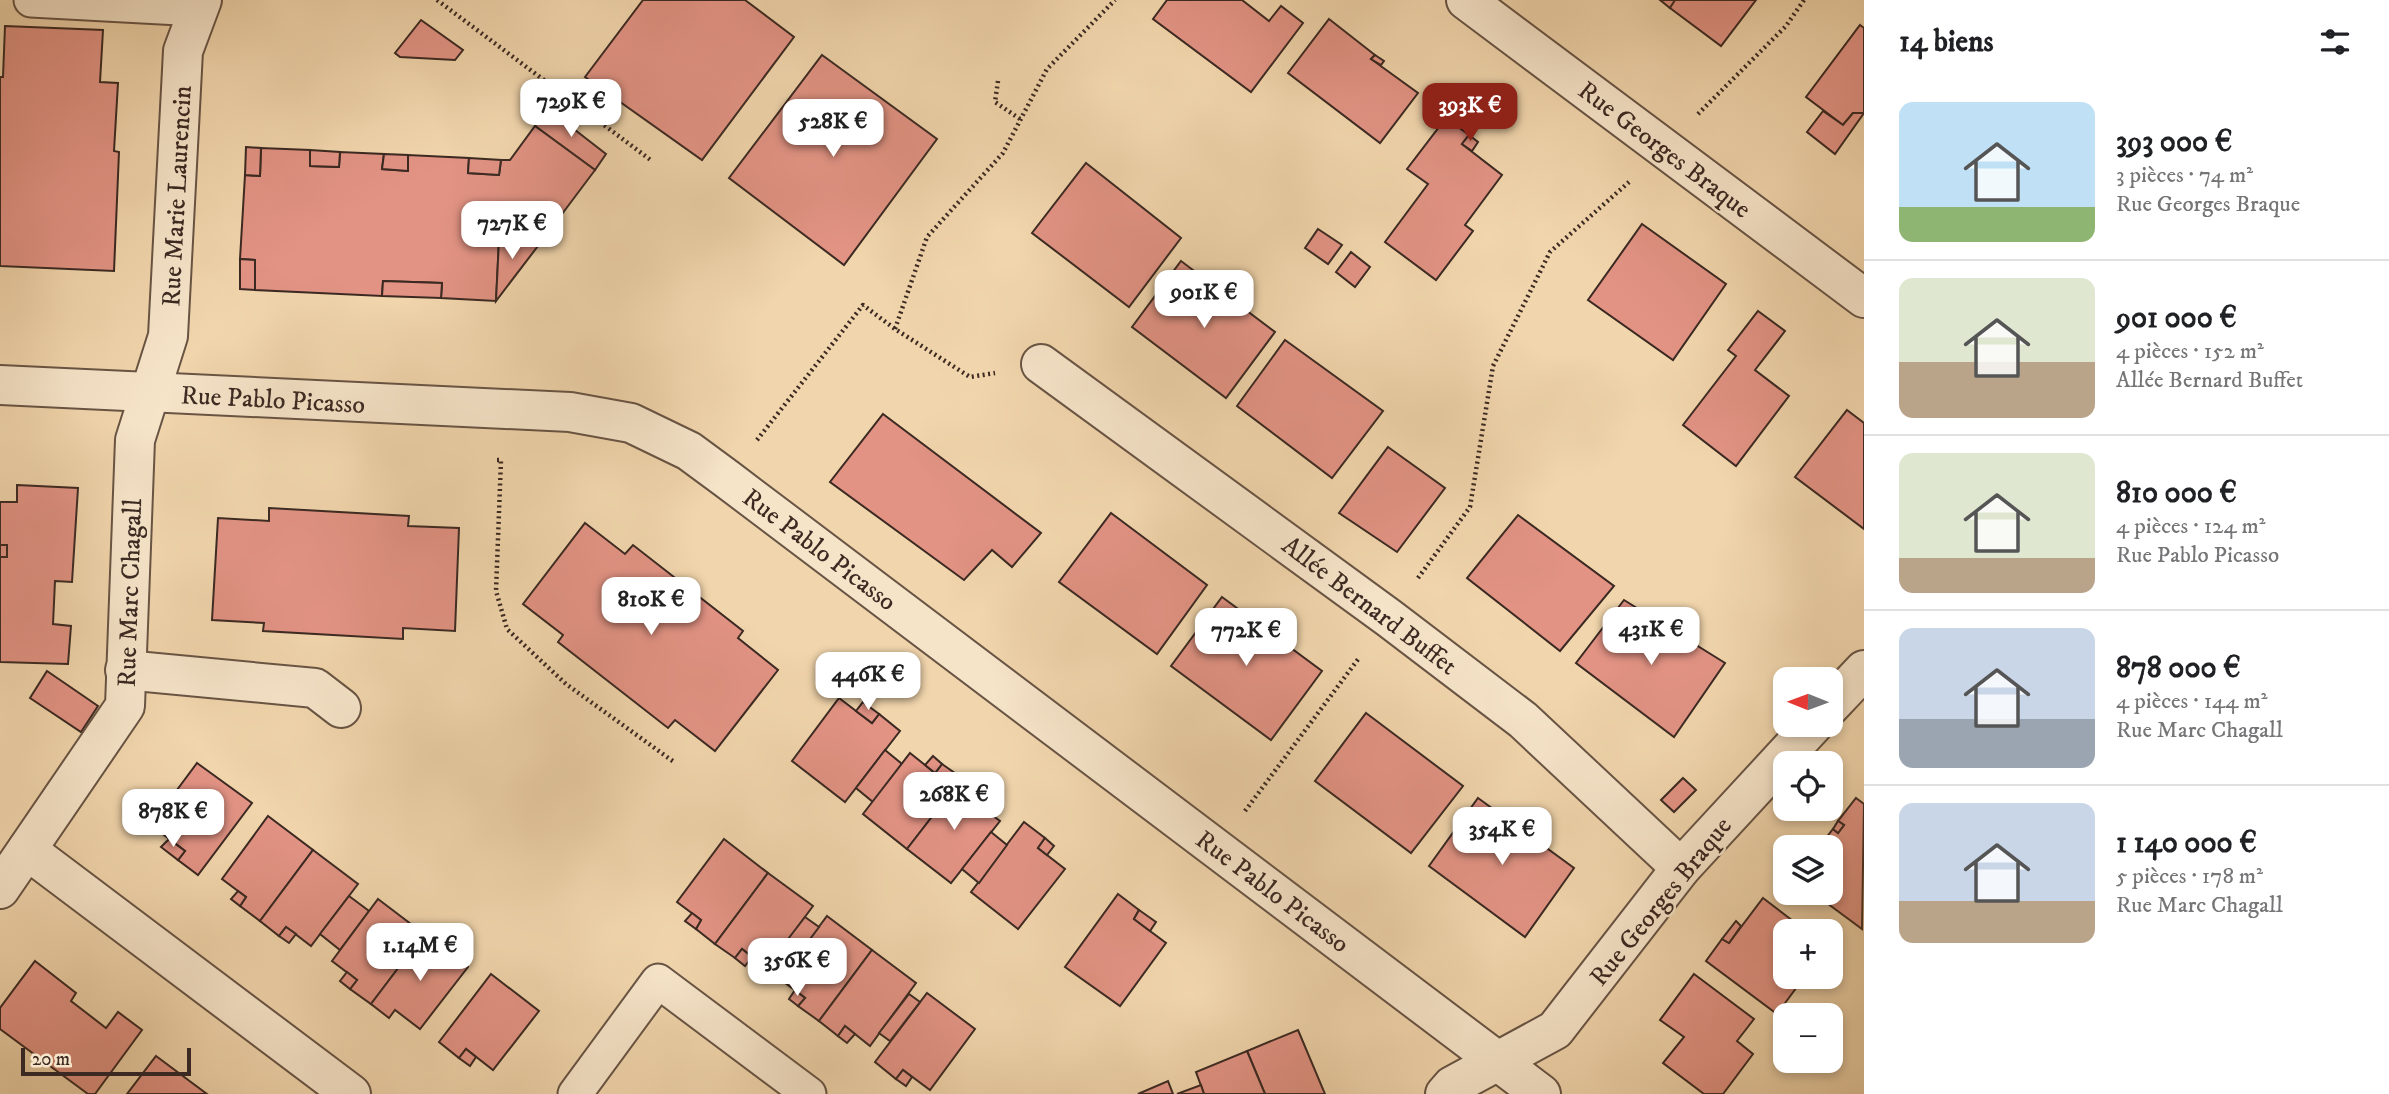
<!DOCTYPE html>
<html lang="fr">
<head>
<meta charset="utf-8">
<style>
	body { margin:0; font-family:"IM FELL DW Pica",serif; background:#f6f6f6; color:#202124; height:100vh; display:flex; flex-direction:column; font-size:26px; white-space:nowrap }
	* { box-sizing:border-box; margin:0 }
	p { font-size:23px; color:#757577 }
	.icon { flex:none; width:38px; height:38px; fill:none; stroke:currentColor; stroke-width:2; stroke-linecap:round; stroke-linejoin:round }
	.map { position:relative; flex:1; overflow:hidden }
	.drawer { display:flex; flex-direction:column; background:#fff; width:525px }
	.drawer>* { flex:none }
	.needle { width:46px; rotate:271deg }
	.tools { position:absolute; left:1773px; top:667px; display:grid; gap:14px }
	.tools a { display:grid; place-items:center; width:70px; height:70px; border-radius:14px; background:#fff; box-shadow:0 4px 10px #0003; font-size:35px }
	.scale { position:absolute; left:21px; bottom:18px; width:170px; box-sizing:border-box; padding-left:7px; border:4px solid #3b2922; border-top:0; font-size:19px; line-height:24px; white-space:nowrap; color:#3b2922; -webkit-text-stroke:5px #f6e4c9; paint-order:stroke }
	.price { position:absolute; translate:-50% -60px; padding:0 16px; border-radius:14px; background:#fff; color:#222; font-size:23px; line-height:46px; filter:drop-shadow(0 2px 4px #0008) }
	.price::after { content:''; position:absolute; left:50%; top:42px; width:21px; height:16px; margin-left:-10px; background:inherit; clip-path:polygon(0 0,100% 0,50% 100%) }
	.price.active { background:#8f2418; color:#fff }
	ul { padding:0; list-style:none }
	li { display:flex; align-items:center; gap:21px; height:175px; padding:0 35px }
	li+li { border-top:2px solid #e0e0e0 }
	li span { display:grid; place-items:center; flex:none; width:196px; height:140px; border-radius:14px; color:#555 }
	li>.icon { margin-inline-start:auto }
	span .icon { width:84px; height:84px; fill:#fffc; stroke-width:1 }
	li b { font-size:30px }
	h2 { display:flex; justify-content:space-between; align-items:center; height:84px; padding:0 35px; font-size:30px }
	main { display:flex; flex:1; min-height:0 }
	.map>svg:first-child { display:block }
</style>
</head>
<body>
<main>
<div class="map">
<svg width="1864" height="1094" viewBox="0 0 1864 1094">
	<rect width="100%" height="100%" fill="#f1d5ac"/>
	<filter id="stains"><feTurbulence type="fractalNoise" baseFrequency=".00286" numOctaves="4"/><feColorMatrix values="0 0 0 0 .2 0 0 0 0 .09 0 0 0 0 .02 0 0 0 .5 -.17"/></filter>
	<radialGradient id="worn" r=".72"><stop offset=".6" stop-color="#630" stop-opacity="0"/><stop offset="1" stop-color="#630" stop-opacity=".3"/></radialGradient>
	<!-- building -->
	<g fill="#e29384" stroke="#3b2922" stroke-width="2">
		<polygon points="643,0 745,0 794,37 702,160 585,77"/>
		<polygon points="1167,0 1242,0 1269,21 1281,6 1303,23 1251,92 1153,19"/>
		<polygon points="1660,0 1675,0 1676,1 1670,8"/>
		<polygon points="1675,0 1756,0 1721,46 1670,8"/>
		<polygon points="1329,19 1375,55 1371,59 1418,93 1380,143 1288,73"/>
		<polygon points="421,20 463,50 455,60 400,57 395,53"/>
		<polygon points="1860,25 1864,28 1864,113 1853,113 1843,125 1806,97"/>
		<polygon points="5,26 103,30 100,82 118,83 114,151 119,152 114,271 0,266 0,77 3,77"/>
		<polygon points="822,55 937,139 844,265 729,178"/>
		<polygon points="1375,55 1384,61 1381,65 1371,59"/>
		<polygon points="548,109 606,154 595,170 535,126"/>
		<polygon points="1823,111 1843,125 1853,113 1864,113 1835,154 1807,132"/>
		<polygon points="1446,118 1469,135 1462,144 1502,175 1465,225 1473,231 1436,280 1385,242 1428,184 1407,169"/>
		<polygon points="535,126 595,170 541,242 499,240 496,301 441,298 442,283 383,281 382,296 255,290 255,260 240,259 245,175 260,176 261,148 310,150 310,166 339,167 340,152 384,154 382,169 408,171 408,155 469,158 468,173 499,175 501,160 510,160"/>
		<polygon points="1469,135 1478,142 1472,151 1462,144"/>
		<polygon points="246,147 261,148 260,176 245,175"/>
		<polygon points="310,150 340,152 339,167 310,166"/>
		<polygon points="384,154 408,155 408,171 382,169"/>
		<polygon points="469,158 501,160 499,175 468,173"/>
		<polygon points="1086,163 1181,238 1129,307 1032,233"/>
		<polygon points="1642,224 1726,284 1673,360 1588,300"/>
		<polygon points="1318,229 1342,245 1328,264 1305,248"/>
		<polygon points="499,240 541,242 496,301"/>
		<polygon points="1351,252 1370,267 1355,287 1336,272"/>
		<polygon points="240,259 255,260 255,290 240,289"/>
		<polygon points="1181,261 1275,332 1226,398 1132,327"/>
		<polygon points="383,281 442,283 441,298 382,296"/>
		<polygon points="1758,311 1785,331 1755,370 1789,396 1736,466 1683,425 1736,356 1728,350"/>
		<polygon points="1285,340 1383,411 1332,478 1237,406"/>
		<polygon points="1847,410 1864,423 1864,529 1795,477"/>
		<polygon points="883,414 1041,533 1012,567 992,550 964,580 830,482"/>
		<polygon points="1388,447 1445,488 1397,552 1339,513"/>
		<polygon points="17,485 78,488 72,582 55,581 53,624 71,626 68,664 0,662 0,557 7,557 7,545 0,545 0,502 17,502"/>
		<polygon points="269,508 409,516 408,526 459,528 455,631 403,628 403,639 263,631 264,623 212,620 218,518 269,521"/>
		<polygon points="1111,513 1207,585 1157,654 1059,582"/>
		<polygon points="1518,515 1614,586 1560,651 1467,578"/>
		<polygon points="585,523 625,554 633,545 743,631 738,638 778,670 715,751 675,720 668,728 558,642 563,635 523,604"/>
		<rect x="0" y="545" width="7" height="12"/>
		<polygon points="1222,597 1322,671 1271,740 1171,666"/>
		<polygon points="1624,600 1725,663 1674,737 1576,663"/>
		<polygon points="47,671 98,706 81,732 30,698"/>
		<polygon points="839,698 872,723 879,714 900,731 845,802 792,761"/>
		<polygon points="863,702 879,714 872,723 856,711"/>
		<polygon points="1366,713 1463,786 1411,853 1315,781"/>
		<polygon points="885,750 902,764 873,802 856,788"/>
		<polygon points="910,753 935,773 942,764 962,778 907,849 863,814"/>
		<polygon points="933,756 942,764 935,773 925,765"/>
		<polygon points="197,763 252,803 198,875 178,860 185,851 151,825"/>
		<polygon points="962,778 981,794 974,802 1000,821 951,883 907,849"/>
		<polygon points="1683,778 1696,790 1674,812 1661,800"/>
		<polygon points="981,794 990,802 985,810 974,802"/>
		<polygon points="1478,798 1574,868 1525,937 1429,866"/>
		<polygon points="1856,798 1864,804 1862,929 1812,892 1830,892 1830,847 1819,847 1833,829 1838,833 1844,825 1838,821"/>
		<polygon points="268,816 313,850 260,921 240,906 246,897 222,879"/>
		<polygon points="1838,821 1844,825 1838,833 1833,829"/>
		<polygon points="1024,822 1045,838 1038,848 1065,869 1018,929 971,892"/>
		<polygon points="991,832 1007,845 979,883 962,869"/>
		<polygon points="1045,838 1054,846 1047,855 1038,848"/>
		<polygon points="169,839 185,851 178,860 161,847"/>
		<polygon points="724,839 768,873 715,944 696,929 701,920 677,902"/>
		<polygon points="313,850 358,884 311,946 286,927 279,936 260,921"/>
		<polygon points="768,873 813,906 767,968 742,949 735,958 715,944"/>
		<polygon points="238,891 246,897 240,906 231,899"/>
		<polygon points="1118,894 1139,910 1134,919 1166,943 1120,1006 1065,967"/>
		<polygon points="349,896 369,911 340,950 320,934"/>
		<polygon points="1763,898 1806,931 1785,931 1785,976 1805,976 1777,1014 1706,961 1722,939 1729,943"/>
		<polygon points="378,899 424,934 371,1004 350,989 357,980 332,961"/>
		<polygon points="1139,910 1156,922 1150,931 1134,919"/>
		<polygon points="692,913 701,920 696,929 685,921"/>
		<polygon points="827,916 872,950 819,1021 798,1006 805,998 780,979"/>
		<polygon points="805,917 819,927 789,967 775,956"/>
		<polygon points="1736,921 1741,926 1729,943 1722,939"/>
		<polygon points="286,927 296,934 289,943 279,936"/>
		<polygon points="424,934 468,967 420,1029 395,1010 389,1018 371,1004"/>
		<polygon points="742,949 752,957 745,966 735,958"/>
		<polygon points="872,950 916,983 870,1046 845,1026 838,1036 819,1021"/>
		<polygon points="35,961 76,993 71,1001 106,1028 118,1012 142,1030 95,1094 88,1094 0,1029 0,1008"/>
		<polygon points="347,972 357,980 350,989 340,981"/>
		<polygon points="491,974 539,1011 493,1070 466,1049 459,1058 439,1042"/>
		<polygon points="1694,974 1754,1019 1737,1041 1753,1054 1723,1094 1704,1094 1663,1063 1684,1037 1660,1020"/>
		<polygon points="795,990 805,998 798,1006 789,999"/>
		<polygon points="927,993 975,1029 930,1090 903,1070 896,1079 875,1062"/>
		<polygon points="909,994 920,1002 890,1041 879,1033"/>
		<polygon points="845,1026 855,1034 847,1043 838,1036"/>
		<polygon points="1298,1030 1325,1094 1265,1094 1247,1051"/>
		<polygon points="466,1049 476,1057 470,1066 459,1058"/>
		<polygon points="1247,1051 1265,1094 1204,1094 1196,1072"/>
		<polygon points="156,1056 207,1094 127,1094"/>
		<polygon points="903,1070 912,1077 906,1086 896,1079"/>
		<polygon points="1168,1081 1173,1094 1138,1094"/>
		<polygon points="1201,1085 1204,1094 1177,1094"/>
	</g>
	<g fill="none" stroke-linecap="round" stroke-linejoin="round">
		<!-- lane casing -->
		<g stroke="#685444" stroke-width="37">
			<g id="lane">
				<polyline points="31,0 198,9"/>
				<polyline points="575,1094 658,981 809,1094"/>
			</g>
		</g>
		<!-- street casing -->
		<g stroke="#685444" stroke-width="42">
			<g id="street">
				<polyline points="1466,0 1864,298"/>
				<polyline points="1041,364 1389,618 1523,720 1681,868"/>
				<polyline points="0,385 570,412 631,423 689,451 727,479 1541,1094"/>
				<polyline points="125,670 315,688 341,708"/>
				<polyline points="1830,706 1864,670"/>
				<polyline points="27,850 351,1094"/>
				<polyline points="0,889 125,706 135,440 168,336 183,51 202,0"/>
				<polyline points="1445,1094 1452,1086 1555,1030 1681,868 1814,724"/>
			</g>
		</g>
		<!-- path -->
		<g stroke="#3b2922" stroke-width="4.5" stroke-dasharray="2 3.5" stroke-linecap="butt">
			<polyline points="437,0 652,161"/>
			<polyline points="998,81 995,102 1020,119"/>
			<polyline points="1698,114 1786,26 1804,0"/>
			<polyline points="895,329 927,237 1003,153 1047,69 1115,0"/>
			<polyline points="757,440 863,305 895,329 970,377 995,373"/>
			<polyline points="497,460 501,460 496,591 507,629 566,684 674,762"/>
			<polyline points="1418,578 1470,507 1493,366 1550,252 1629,182"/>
			<polyline points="1245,811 1359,658"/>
		</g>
		<!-- lane -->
		<use href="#lane" stroke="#f6e4c9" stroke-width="33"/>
		<!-- street -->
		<use href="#street" stroke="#f6e4c9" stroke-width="38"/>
	</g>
	<g text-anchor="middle" stroke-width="5" stroke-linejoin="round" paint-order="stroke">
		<!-- street labels -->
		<g font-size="26" fill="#3b2922" stroke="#f6e4c9">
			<text transform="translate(1665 149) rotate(37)" y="9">Rue Georges Braque</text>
			<text transform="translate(176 196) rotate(-87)" y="9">Rue Marie Laurencin</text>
			<text transform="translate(273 399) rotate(3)" y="9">Rue Pablo Picasso</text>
			<text transform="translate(820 549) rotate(37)" y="9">Rue Pablo Picasso</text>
			<text transform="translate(129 593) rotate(-88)" y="9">Rue Marc Chagall</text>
			<text transform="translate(1370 605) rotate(37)" y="9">Allée Bernard Buffet</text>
			<text transform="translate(1273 891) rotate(37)" y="9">Rue Pablo Picasso</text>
			<text transform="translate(1660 901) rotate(-51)" y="9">Rue Georges Braque</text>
		</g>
	</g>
	<rect width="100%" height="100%" filter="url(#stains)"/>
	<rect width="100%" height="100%" fill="url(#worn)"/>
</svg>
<div class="tools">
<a><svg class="needle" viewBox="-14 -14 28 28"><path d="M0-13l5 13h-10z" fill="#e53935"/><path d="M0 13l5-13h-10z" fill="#757577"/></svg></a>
<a><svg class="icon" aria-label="locate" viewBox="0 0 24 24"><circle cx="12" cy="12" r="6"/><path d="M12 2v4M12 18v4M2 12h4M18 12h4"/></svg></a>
<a><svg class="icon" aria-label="layers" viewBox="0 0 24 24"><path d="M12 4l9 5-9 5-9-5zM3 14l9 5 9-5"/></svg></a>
<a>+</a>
<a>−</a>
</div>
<div class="scale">20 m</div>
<b class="price" style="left:571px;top:139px">729K €</b>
<b class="price active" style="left:1470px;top:143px">393K €</b>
<b class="price" style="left:833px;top:159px">528K €</b>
<b class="price" style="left:512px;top:261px">727K €</b>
<b class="price" style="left:1204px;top:330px">901K €</b>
<b class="price" style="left:651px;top:637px">810K €</b>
<b class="price" style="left:1651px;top:667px">431K €</b>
<b class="price" style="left:1246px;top:668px">772K €</b>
<b class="price" style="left:868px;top:712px">446K €</b>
<b class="price" style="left:954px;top:832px">268K €</b>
<b class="price" style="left:173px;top:849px">878K €</b>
<b class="price" style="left:1502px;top:867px">354K €</b>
<b class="price" style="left:420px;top:983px">1.14M €</b>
<b class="price" style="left:797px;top:998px">356K €</b>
</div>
<section class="drawer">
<h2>14 biens<svg class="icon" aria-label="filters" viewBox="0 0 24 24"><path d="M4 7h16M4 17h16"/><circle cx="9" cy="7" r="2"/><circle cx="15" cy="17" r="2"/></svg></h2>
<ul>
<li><span style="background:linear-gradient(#bfe0f5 75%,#8fb573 0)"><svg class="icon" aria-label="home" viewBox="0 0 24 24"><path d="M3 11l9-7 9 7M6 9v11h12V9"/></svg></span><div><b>393 000 €</b><p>3 pièces · 74 m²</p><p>Rue Georges Braque</p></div></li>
<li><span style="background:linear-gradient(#dfe7d0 60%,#b9a48a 0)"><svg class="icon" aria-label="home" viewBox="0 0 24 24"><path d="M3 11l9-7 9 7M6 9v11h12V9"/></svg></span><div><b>901 000 €</b><p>4 pièces · 152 m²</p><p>Allée Bernard Buffet</p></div></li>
<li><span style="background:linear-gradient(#dfe7d0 75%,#b9a48a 0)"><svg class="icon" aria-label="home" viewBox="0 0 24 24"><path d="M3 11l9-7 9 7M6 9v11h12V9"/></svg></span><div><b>810 000 €</b><p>4 pièces · 124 m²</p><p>Rue Pablo Picasso</p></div></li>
<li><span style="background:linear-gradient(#c9d6e8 65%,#9aa5b1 0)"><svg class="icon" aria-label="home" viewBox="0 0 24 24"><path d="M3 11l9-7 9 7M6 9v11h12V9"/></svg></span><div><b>878 000 €</b><p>4 pièces · 144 m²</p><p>Rue Marc Chagall</p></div></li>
<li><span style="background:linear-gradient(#c9d6e8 70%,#b9a48a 0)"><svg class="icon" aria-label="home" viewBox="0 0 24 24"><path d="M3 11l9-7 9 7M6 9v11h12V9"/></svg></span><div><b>1 140 000 €</b><p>5 pièces · 178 m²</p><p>Rue Marc Chagall</p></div></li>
</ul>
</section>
</main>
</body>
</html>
